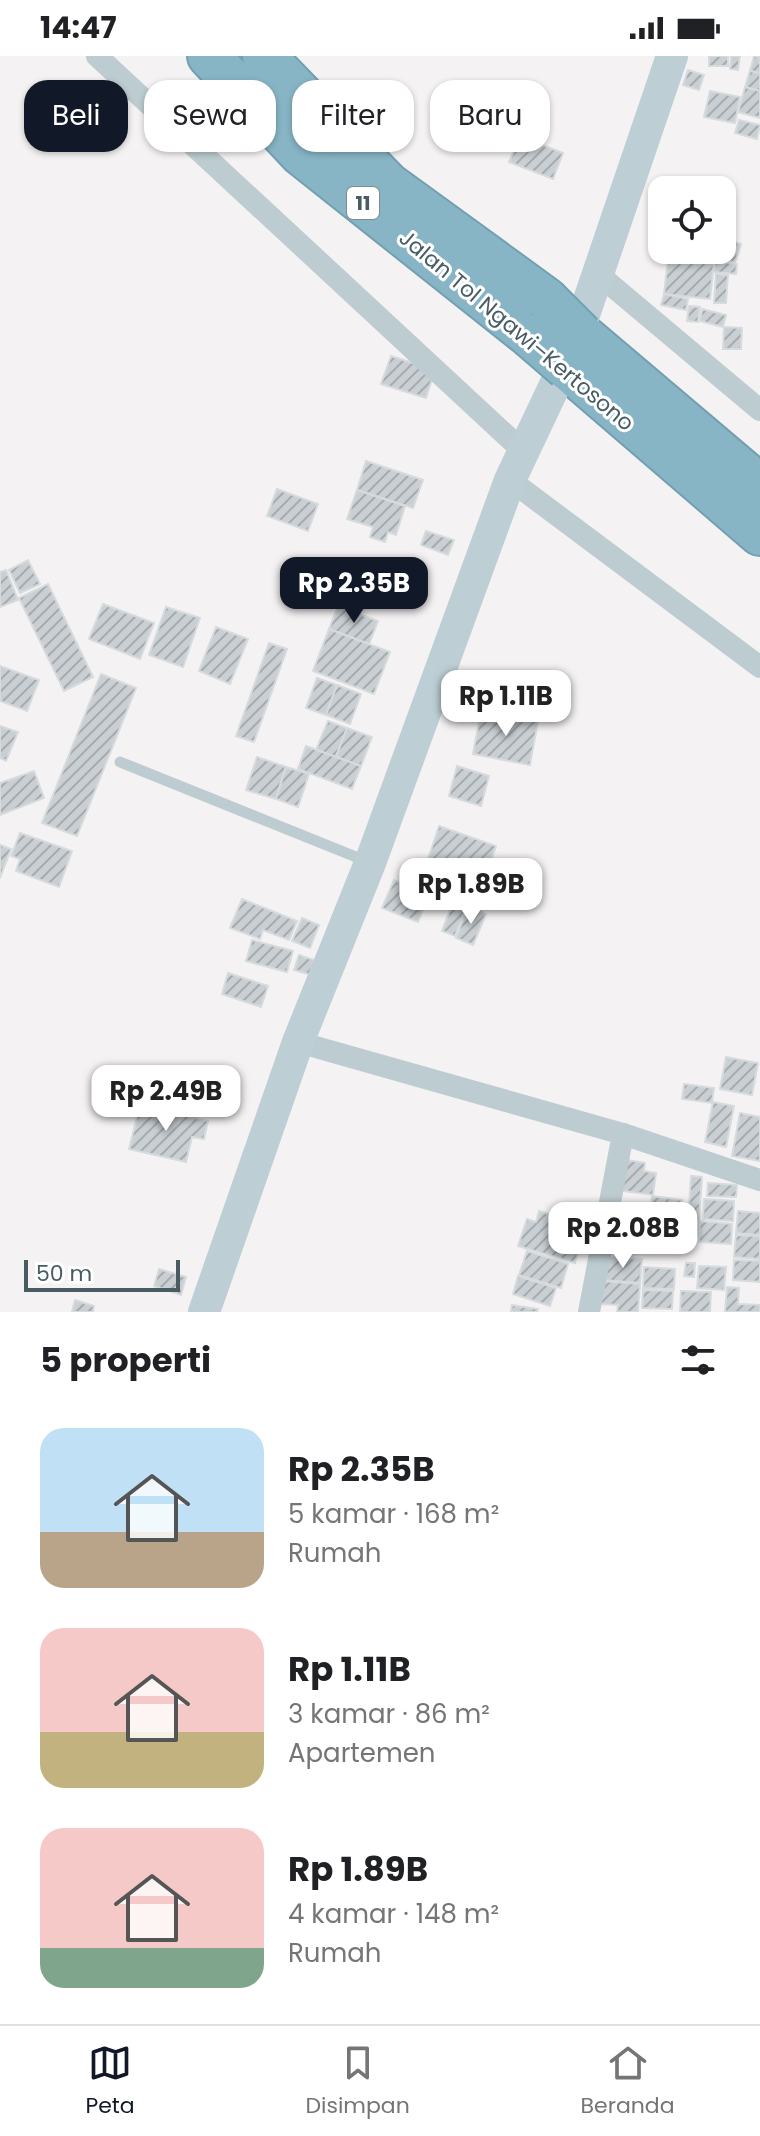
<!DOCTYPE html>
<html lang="id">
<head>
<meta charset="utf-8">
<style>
	body { margin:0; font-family:Poppins,sans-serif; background:#f2f2f2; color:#202124; height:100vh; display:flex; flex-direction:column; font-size:30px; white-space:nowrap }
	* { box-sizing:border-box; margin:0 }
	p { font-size:26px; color:#757577 }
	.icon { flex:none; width:44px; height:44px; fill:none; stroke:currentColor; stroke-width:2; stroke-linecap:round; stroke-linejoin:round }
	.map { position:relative; height:1256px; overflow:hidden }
	.panel { display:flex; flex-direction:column; background:#fff; flex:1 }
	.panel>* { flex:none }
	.hud { position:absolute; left:24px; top:24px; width:712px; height:72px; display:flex; gap:16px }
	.buttons { position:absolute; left:648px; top:120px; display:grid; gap:16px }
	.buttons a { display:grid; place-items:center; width:88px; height:88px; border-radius:16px; background:#fff; box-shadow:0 2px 6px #0004; font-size:40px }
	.scale { position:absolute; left:24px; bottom:20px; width:156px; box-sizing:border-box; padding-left:8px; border:4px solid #485c62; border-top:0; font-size:22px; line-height:28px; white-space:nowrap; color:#485c62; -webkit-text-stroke:6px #fff; paint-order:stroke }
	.price { position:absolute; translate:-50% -68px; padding:0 18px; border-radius:16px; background:#fff; color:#222; font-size:26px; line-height:52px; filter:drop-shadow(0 2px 4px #0008) }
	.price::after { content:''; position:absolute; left:50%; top:48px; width:24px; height:18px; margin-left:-12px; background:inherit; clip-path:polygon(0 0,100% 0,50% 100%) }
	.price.on { background:#111827; color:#fff }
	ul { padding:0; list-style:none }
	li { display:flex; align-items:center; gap:24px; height:200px; padding:0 40px }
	li span { display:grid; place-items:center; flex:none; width:224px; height:160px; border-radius:24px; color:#555 }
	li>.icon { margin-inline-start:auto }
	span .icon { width:96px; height:96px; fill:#fffc; stroke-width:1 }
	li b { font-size:34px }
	h2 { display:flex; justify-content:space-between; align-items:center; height:96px; padding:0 40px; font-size:34px }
	.tag { padding:0 28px; border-radius:24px; background:#fff; box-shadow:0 2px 6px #0004; font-size:28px; line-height:72px }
	.tag.on { background:#111827; color:#fff }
	.status { display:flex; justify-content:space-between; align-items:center; height:56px; padding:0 40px; background:#fff; direction:ltr }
	.status svg { height:22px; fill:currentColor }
	.tabs { display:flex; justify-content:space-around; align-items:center; height:112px; border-top:2px solid #e0e0e0; background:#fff; font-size:22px; color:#757577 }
	.tabs a { display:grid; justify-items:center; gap:4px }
	.tabs .on { color:#111827 }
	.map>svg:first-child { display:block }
</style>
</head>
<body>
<div class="status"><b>14:47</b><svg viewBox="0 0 49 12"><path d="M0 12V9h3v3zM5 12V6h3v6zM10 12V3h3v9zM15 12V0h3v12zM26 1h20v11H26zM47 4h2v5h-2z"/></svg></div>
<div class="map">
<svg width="760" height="1256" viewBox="0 0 760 1256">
	<defs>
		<pattern id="building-hatch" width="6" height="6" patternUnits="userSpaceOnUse" patternTransform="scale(2)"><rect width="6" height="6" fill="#c9cfd2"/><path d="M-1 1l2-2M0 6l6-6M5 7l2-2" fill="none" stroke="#a5abae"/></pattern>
	</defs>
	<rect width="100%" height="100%" fill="#f5f2f3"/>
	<!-- building -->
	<g fill="url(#building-hatch)" stroke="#d6dbde" stroke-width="2">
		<rect x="709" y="0" width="19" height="10"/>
		<polygon points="731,0 740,0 738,14 730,13"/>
		<polygon points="754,0 760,1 760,17 750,15"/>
		<polygon points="688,14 704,19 699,34 683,29"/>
		<polygon points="750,15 760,17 760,35 745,31"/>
		<polygon points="745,31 760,35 760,62 738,56"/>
		<polygon points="710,35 740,41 735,67 704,61"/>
		<polygon points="739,64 760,69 757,83 735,77"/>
		<polygon points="520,80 563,97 553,123 509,106"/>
		<polygon points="724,182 741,188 735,207 718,202"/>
		<polygon points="669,194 715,198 710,243 664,238"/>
		<polygon points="715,205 737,208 736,218 714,216"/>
		<polygon points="716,218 728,219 726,247 714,247"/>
		<polygon points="664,238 688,243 686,254 661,249"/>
		<polygon points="689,250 700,251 698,266 687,265"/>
		<polygon points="702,253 726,259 723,271 700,265"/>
		<polygon points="724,271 742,272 741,293 723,293"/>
		<polygon points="391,300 435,314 426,342 381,328"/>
		<polygon points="366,405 423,424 413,452 357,434"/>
		<polygon points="277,433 318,448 308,475 267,460"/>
		<polygon points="357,434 405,450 396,479 388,476 385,486 370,481 373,471 347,463"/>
		<polygon points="426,475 454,484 448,499 421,489"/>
		<polygon points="28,504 40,528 20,537 9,514"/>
		<polygon points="6,514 18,544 0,551 0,516"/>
		<polygon points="48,528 93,621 64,635 19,542"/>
		<polygon points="103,548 154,567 140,603 89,583"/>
		<polygon points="338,550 378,565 369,588 329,573"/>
		<polygon points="166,551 200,562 183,611 149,599"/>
		<polygon points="216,571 248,583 230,628 199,615"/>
		<polygon points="329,573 390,596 374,638 313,615"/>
		<polygon points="269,587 287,593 254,686 236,680"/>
		<polygon points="0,610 39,624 27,655 0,645"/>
		<polygon points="101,618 136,632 77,780 42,767"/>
		<polygon points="317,622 337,629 326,659 306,652"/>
		<polygon points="337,629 361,638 350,668 326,659"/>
		<polygon points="481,654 538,665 530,709 473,698"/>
		<polygon points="328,665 347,672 336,701 316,694"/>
		<polygon points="0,670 18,676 6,705 0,702"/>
		<polygon points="347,672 372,681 361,710 336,701"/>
		<polygon points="306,690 361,710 352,733 298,713"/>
		<polygon points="257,701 286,711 276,743 246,734"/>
		<polygon points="457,710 489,720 481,750 449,740"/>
		<polygon points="286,711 309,718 298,751 276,743"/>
		<polygon points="34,715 44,742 0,759 0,727"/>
		<polygon points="439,770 496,790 485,822 428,803"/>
		<polygon points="20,777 72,795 59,831 16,815 20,803 11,800"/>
		<polygon points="0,789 11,793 0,822"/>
		<polygon points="430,806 469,820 460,845 421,832"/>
		<polygon points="394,824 429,838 418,866 382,852"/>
		<polygon points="242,843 297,865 289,884 263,874 260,883 230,872"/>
		<polygon points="453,846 466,851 455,880 442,875"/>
		<polygon points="468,851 486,858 473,889 456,882"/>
		<polygon points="302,862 319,869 310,892 292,885"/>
		<polygon points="252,884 293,895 287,916 246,905"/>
		<polygon points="299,899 326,908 308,918 294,914"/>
		<polygon points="228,917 268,930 261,951 222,938"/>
		<polygon points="726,1001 758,1007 752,1039 720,1033"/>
		<polygon points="684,1028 714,1032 712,1047 682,1043"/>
		<polygon points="713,1046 734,1050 726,1091 705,1086"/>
		<polygon points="140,1049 208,1065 204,1083 192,1081 186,1106 129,1093"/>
		<polygon points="740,1057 760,1061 760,1105 732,1100"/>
		<polygon points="628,1104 645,1107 644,1115 656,1117 653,1139 615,1134"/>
		<polygon points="691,1120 702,1121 698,1181 687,1180"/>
		<polygon points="708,1127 737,1129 736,1141 707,1140"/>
		<polygon points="652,1140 682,1144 679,1161 650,1156"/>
		<polygon points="704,1143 734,1145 733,1165 703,1163"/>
		<polygon points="636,1149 647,1150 643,1186 632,1185"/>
		<polygon points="539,1155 580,1167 574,1185 581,1187 575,1207 518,1190 527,1163 536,1166"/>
		<polygon points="738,1155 760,1157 760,1179 736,1177"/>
		<polygon points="649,1161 680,1166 676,1193 645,1188"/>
		<polygon points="700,1165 732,1168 731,1188 699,1186"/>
		<polygon points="736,1179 760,1180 760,1203 734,1201"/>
		<polygon points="527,1195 568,1208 561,1232 519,1219"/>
		<polygon points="605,1201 642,1203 640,1227 603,1224"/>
		<polygon points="734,1204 760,1205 760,1226 733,1224"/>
		<polygon points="686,1207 695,1207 694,1221 684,1220"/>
		<polygon points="699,1210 726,1211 724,1234 697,1232"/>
		<polygon points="644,1211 675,1213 674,1233 643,1232"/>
		<polygon points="159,1213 186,1221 181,1239 154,1230"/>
		<polygon points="518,1220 556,1232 550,1250 513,1238"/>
		<polygon points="601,1225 640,1228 638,1256 617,1256 618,1249 599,1248"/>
		<polygon points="727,1231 739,1232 738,1248 760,1249 760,1256 725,1256"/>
		<polygon points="643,1234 673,1235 672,1253 642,1252"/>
		<polygon points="681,1235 711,1236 710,1256 680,1256"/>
		<polygon points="75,1244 94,1250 93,1256 72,1256"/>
		<polygon points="512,1249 538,1253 537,1256 511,1256"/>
	</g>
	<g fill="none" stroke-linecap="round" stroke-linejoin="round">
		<!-- highway casing -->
		<g stroke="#72a0b1" stroke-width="46">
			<g id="highway">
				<polyline points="209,0 301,98 530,280"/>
				<polyline points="264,0 388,128 546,243"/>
				<polyline points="582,279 760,430"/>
				<polyline points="567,312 760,478"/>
			</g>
		</g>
		<!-- lane -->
		<polyline stroke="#bdccd0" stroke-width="11" points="120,706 366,805"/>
		<!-- street -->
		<g stroke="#bdccd0" stroke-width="22">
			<polyline points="97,0 522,394"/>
			<polyline points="598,218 760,354"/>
			<polyline points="510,424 760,611"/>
			<polyline points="298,986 623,1078 760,1124"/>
			<polyline points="589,1256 623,1078"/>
		</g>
		<!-- secondary -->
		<polyline stroke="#bdcfd5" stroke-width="32" points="204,1256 298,986 370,807 510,424 573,291 672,0"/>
		<!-- highway -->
		<use href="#highway" stroke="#87b5c5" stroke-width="42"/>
		<!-- highway-bridge casing -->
		<g stroke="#72a0b1" stroke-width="46" stroke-linecap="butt">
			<g id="highway-bridge">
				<polyline points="546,243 582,279"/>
				<polyline points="530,280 567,312"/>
			</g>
		</g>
		<!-- highway-bridge -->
		<use href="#highway-bridge" stroke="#87b5c5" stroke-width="42"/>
	</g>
	<g text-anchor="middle" stroke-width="6" stroke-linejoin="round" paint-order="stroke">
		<!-- shield labels -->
		<rect fill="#fff" stroke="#7f8d91" stroke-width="2" x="347" y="131" width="32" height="32" rx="6"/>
		<g font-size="20" font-weight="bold" fill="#485c62">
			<text x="363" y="154">11</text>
		</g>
		<!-- street labels -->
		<g font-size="22" fill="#485c62" stroke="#fff">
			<text transform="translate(517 274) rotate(40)" y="8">Jalan Tol Ngawi–Kertosono</text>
		</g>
	</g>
</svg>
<div class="buttons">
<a><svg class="icon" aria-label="locate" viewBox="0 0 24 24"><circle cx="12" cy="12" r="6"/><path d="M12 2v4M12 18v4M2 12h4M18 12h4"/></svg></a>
</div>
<div class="scale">50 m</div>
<b class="price on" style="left:354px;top:569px">Rp 2.35B</b>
<b class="price" style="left:506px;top:682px">Rp 1.11B</b>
<b class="price" style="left:471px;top:870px">Rp 1.89B</b>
<b class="price" style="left:166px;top:1077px">Rp 2.49B</b>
<b class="price" style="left:623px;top:1214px">Rp 2.08B</b>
<div class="hud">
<a class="tag on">Beli</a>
<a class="tag">Sewa</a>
<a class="tag">Filter</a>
<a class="tag">Baru</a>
</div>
</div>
<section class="panel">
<h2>5 properti<svg class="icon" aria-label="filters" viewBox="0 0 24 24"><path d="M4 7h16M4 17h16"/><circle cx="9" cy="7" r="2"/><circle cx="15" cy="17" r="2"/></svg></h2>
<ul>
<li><span style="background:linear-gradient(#bfe0f5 65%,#b9a48a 0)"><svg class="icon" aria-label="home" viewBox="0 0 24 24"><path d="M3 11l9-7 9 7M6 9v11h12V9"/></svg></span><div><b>Rp 2.35B</b><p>5 kamar · 168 m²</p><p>Rumah</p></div></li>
<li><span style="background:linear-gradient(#f6c9c9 65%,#c2b280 0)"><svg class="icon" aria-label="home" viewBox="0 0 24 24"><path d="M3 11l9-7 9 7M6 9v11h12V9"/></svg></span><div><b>Rp 1.11B</b><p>3 kamar · 86 m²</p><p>Apartemen</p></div></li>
<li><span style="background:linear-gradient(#f6c9c9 75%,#7fa58c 0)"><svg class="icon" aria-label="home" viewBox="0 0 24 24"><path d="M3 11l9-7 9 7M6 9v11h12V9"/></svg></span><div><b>Rp 1.89B</b><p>4 kamar · 148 m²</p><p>Rumah</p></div></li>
</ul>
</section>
<nav class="tabs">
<a class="on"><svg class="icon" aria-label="map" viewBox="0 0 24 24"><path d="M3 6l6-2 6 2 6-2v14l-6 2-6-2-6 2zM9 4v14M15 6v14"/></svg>Peta</a>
<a><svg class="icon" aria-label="saved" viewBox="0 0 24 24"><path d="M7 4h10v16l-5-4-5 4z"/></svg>Disimpan</a>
<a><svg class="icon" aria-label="home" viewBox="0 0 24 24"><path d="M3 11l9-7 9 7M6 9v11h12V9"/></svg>Beranda</a>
</nav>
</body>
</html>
